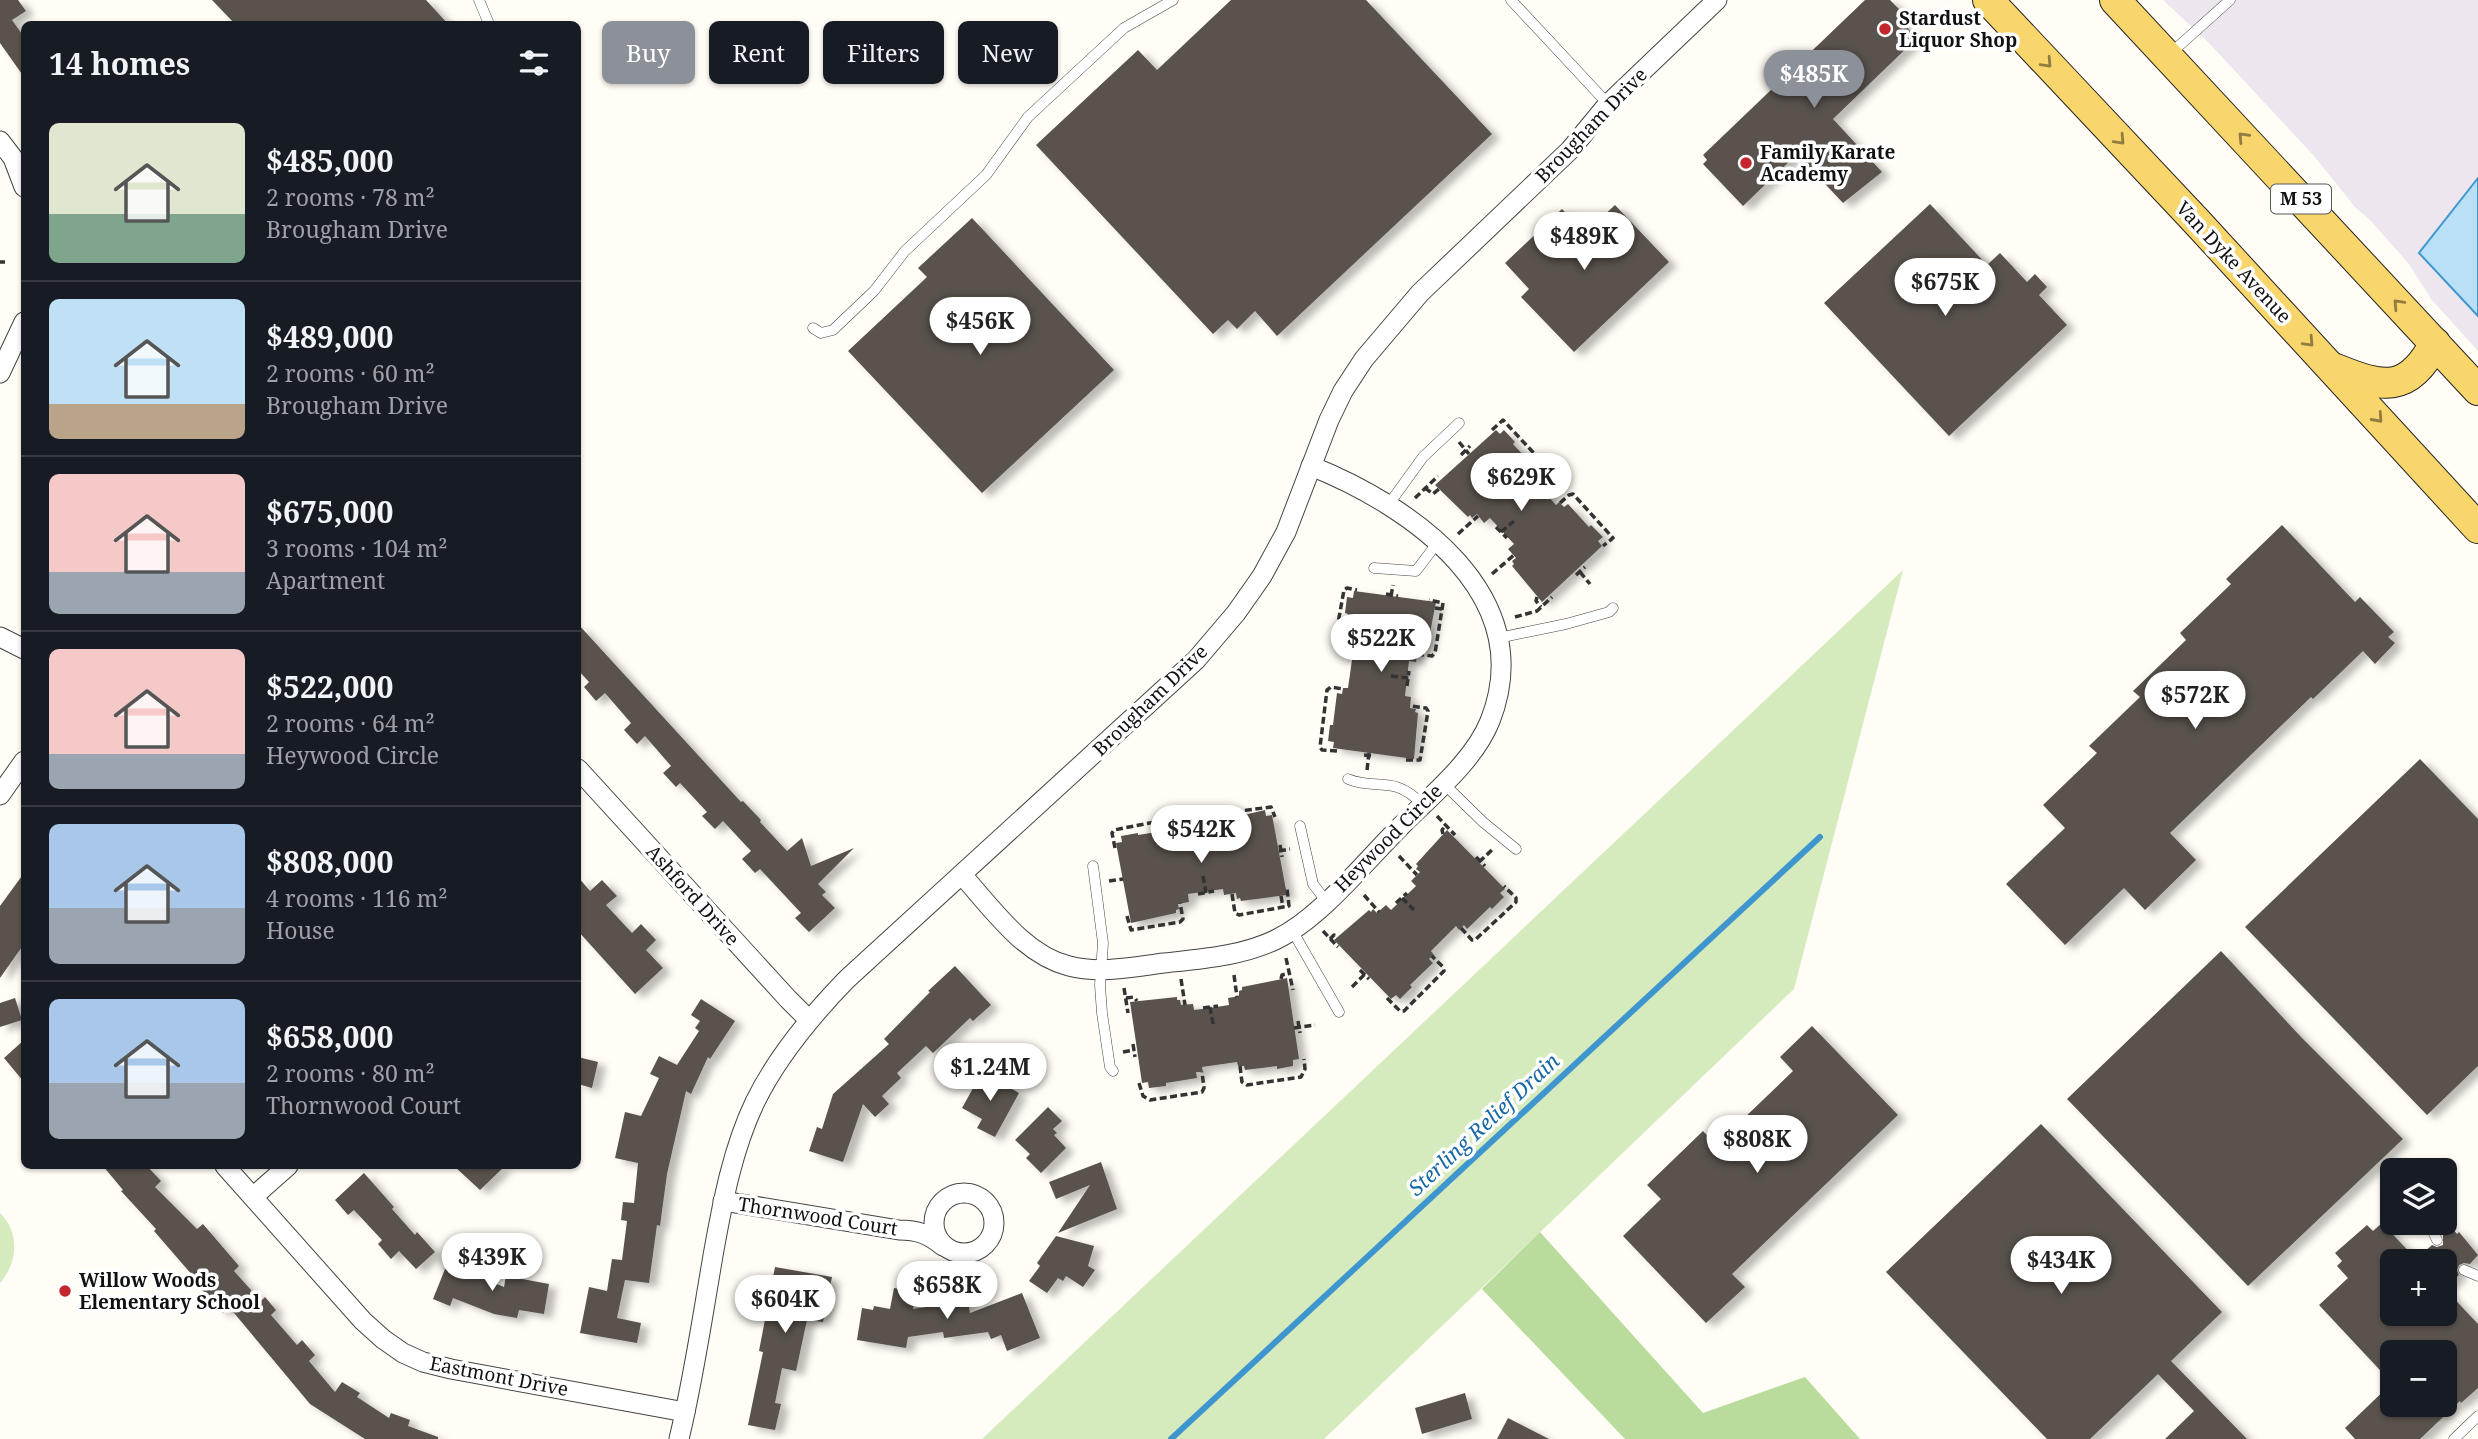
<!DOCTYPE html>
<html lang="en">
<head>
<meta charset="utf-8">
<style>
	body { margin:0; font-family:"Noto Serif",serif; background:#20242c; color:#f1f3f6; height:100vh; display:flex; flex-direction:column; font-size:26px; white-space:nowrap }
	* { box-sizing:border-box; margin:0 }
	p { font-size:23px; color:#9ea1a6 }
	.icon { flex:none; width:38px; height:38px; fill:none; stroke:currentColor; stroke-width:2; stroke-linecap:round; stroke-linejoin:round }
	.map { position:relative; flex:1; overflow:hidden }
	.sheet { position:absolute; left:21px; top:21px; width:560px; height:1148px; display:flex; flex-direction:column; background:#171b24; border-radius:10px; box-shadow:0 2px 5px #0004 }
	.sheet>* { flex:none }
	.guide { position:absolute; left:602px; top:21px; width:665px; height:63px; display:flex; gap:14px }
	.buttons { position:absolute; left:2380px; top:1158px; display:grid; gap:14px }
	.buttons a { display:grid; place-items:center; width:77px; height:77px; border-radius:10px; background:#171b24; box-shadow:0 2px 5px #0004; font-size:35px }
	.price { position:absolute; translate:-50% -60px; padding:0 16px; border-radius:24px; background:#fff; color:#222; font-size:23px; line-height:46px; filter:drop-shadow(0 2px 4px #0008) }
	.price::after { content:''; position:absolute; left:50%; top:42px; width:21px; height:16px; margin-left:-10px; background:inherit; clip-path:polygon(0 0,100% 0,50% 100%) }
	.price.current { background:#8c9099; color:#fff }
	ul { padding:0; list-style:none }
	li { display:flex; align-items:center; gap:21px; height:175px; padding:0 28px }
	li+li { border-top:2px solid #363941 }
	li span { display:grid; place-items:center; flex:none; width:196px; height:140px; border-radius:10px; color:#555 }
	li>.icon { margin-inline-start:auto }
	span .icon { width:84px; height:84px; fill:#fffc; stroke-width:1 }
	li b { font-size:30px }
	h2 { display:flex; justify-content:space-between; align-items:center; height:84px; padding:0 28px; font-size:30px }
	.chip { padding:0 24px; border-radius:10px; background:#171b24; box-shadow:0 2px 5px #0004; font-size:24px; line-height:63px }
	.chip.current { background:#8c9099; color:#fff }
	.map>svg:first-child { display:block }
</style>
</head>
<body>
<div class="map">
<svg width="2478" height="1439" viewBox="0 0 2478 1439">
	<defs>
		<filter id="shadow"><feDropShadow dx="8" dy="4.5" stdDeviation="3.5" flood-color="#0004"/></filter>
	</defs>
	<rect width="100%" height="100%" fill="#fffdf5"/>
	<!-- industrial -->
	<polygon fill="#eee6ef" points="2163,0 2478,0 2478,351 2431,299 2409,264 2370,220 2355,207 2314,156 2208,42"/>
	<!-- green -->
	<g fill="#d5ebbd">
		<polygon points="1903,570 1794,989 1324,1439 982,1439"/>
		<path d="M 0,1213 C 20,1233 18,1262 0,1283 Z"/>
	</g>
	<!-- forest -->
	<polygon fill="#b9dc9c" points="1540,1232 1703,1413 1805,1377 1860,1439 1625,1439 1482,1289"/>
	<!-- water -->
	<polygon fill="#b9e0f7" stroke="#3f96cf" stroke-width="2" points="2478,178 2478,316 2419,253"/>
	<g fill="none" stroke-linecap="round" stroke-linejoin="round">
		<!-- stream -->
		<polyline stroke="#3f96cf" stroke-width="6" points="1171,1439 1820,837"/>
	</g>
	<!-- building -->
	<g fill="#5a524d" filter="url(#shadow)">
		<polygon points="0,0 18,0 26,11 12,20 24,37 24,77 0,43"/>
		<polygon points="212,0 426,0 448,24 235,24"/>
		<polygon points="1231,0 1366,0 1492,134 1277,336 1255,311 1237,329 1228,320 1213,334 1036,145 1138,50 1157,70"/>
		<polygon points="1865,0 1890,0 1901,11 1896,16 1917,38 1833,119 1882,172 1843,203 1797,154 1743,206 1703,164 1707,160 1703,155"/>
		<polygon points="1930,204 1987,265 2000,253 2027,282 2035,274 2047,287 2039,295 2067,325 1949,436 1824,303"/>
		<polygon points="1615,205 1669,262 1574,352 1521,297 1529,289 1505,263 1562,209 1585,233"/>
		<polygon points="972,218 1114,370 982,493 848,351 927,277 918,268"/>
		<polygon points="1496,430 1500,434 1504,430 1515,442 1513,444 1535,468 1531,471 1535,476 1532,479 1556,505 1559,502 1564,507 1568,504 1589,527 1591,525 1603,537 1598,541 1602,546 1542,602 1512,566 1514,564 1512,561 1516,558 1508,549 1514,544 1490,518 1484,523 1477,514 1472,518 1470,515 1468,517 1435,485"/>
		<polygon points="2282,525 2355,602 2360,597 2394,632 2388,637 2395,643 2375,664 2363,651 2313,699 2311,697 2170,833 2196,860 2145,910 2124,888 2065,945 2006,884 2065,828 2043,805 2097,753 2089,746 2140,697 2133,691 2186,640 2180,633 2231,584 2226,579"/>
		<polygon points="1354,591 1436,602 1427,648 1424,648 1423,651 1418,650 1416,662 1409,661 1405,696 1411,697 1410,708 1416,709 1415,712 1418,713 1414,759 1333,748 1334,742 1328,741 1330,725 1333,725 1337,693 1342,694 1343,688 1348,688 1353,653 1348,653 1350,646 1344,645 1348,614 1345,613 1347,597 1353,598"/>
		<polygon points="578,624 741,802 743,801 761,820 760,822 787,851 802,838 811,866 854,848 818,884 826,892 822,895 835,908 809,932 795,918 801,913 760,869 755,873 742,859 751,851 723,821 715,829 702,816 707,812 680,783 676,787 663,773 671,766 645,736 637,744 624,730 631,723 605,693 596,701 584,687 589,682 578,670"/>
		<polygon points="2420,759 2478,819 2478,1066 2427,1115 2245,927"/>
		<polygon points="1265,810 1266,816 1272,815 1287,895 1241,901 1240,898 1237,899 1236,893 1224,895 1223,889 1188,894 1189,902 1178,904 1179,909 1176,910 1176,913 1131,923 1116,843 1122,842 1121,836 1138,833 1138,835 1170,830 1171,836 1177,834 1178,839 1213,832 1212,827 1219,826 1218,821"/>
		<polygon points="1447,830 1505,889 1500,893 1504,897 1492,909 1490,907 1467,929 1464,925 1459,930 1456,926 1431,951 1434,955 1429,959 1433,963 1410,985 1412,987 1400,999 1396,995 1391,999 1334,940 1369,910 1371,912 1373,909 1377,913 1386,905 1391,910 1416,886 1411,881 1420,872 1416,869 1418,866 1416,864"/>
		<polygon points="24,873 24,944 0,978 0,906"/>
		<polygon points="578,877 590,891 602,880 617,896 606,905 632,933 641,924 656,940 646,950 663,968 635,994 578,931"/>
		<polygon points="2221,951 2301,1037 2403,1139 2248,1286 2067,1099"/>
		<polygon points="955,966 991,1005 973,1021 970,1018 933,1053 926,1046 897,1073 901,1078 882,1096 889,1104 875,1117 863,1104 843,1162 809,1151 817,1127 822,1129 833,1094 889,1044 884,1039 930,992 928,991"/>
		<polygon points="1287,978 1299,1059 1293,1060 1293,1066 1277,1069 1277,1066 1245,1070 1244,1066 1238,1066 1237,1062 1202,1067 1203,1072 1196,1072 1197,1078 1166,1083 1166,1086 1149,1088 1148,1082 1142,1083 1130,1002 1177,997 1177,1000 1180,1000 1181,1005 1193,1004 1194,1010 1210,1008 1229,1005 1228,998 1239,996 1239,991 1242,990 1242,987"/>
		<polygon points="15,998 22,1020 0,1027 0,1003"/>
		<polygon points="701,999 735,1021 710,1059 708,1057 691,1094 686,1091 667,1174 660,1226 657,1225 649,1283 625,1280 617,1318 641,1323 637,1343 580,1333 589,1287 607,1291 612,1259 622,1260 627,1221 621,1220 623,1202 634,1203 638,1163 615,1158 625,1112 641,1116 659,1078 650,1074 659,1056 677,1065 699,1031 695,1028 700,1021 691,1015"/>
		<polygon points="1812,1026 1898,1115 1732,1274 1745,1287 1706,1323 1623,1236 1661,1199 1647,1185 1703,1131 1716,1145 1793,1071 1780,1057"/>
		<polygon points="24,1040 24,1082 4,1058"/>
		<polygon points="578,1057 598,1062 592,1088 578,1084"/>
		<polygon points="982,1072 1019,1093 995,1137 977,1128 982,1119 962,1108"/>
		<polygon points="1048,1107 1062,1121 1053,1129 1057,1133 1054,1135 1066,1148 1041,1173 1026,1158 1030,1154 1015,1140"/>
		<polygon points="2041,1124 2222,1312 2171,1361 2247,1439 2165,1439 2194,1411 2158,1374 2090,1439 2047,1439 1886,1272"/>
		<polygon points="1101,1162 1117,1209 1058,1233 1090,1185 1056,1199 1049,1182"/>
		<polygon points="103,1166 147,1166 161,1181 155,1187 197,1229 203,1224 239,1266 234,1271 261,1301 265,1297 276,1310 271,1315 297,1345 302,1340 315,1355 309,1361 335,1392 342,1382 360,1393 357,1397 389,1418 391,1413 410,1420 408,1426 438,1437 438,1439 365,1439 310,1404 229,1307 223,1313 191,1278 193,1276 154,1231 156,1229 121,1191 123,1190"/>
		<polygon points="454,1166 505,1166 480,1190"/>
		<polygon points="364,1173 394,1207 392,1209 415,1235 417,1232 435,1252 416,1269 399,1251 391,1259 378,1244 382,1240 354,1210 348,1215 335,1200"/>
		<polygon points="2382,1223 2416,1259 2432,1245 2437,1247 2443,1245 2443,1235 2451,1227 2457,1234 2459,1232 2478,1255 2470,1264 2464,1263 2459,1265 2457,1270 2459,1275 2445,1288 2445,1262 2392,1262 2392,1314 2445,1314 2445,1289 2478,1324 2478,1388 2461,1403 2460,1401 2420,1439 2355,1439 2345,1428 2392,1383 2392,1405 2445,1405 2445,1353 2420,1353 2411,1343 2400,1353 2392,1353 2392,1383 2319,1305 2348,1278 2337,1266 2342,1261 2335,1253 2367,1225 2373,1231"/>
		<polygon points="1056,1236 1094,1246 1088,1266 1095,1270 1083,1287 1066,1276 1063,1281 1058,1278 1047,1293 1029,1281 1040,1266 1037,1263"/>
		<polygon points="447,1264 504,1287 506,1276 549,1284 544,1314 519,1310 517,1318 494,1314 453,1298 450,1306 433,1299"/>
		<polygon points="775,1267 832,1277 823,1322 807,1320 796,1371 782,1368 775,1403 781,1404 775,1430 748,1425 763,1352 759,1351"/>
		<polygon points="894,1288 916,1292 913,1309 968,1301 970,1313 1022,1293 1040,1338 1007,1351 1001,1335 991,1339 988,1332 944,1338 943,1332 908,1337 906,1348 857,1340 862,1308 873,1310 874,1306 890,1309"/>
		<polygon points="1465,1393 1472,1419 1422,1434 1415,1408"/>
		<polygon points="1508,1418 1549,1439 1497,1439"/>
	</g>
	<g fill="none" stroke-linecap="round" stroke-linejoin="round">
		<!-- lane casing -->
		<g stroke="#444" stroke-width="11">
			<g id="lane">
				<polyline points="479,0 489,24"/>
				<polyline points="1511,0 1608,104"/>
				<polyline points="2171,53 2230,0"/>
				<polyline points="813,328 821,333 833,330 874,291 905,251 986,175 1028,117 1124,28 1173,0"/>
				<polyline points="1389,504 1423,457 1459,423"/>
				<polyline points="1374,568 1416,571 1438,542"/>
				<polyline points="1498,638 1566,624 1609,612 1613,608"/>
				<path d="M 1348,779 C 1376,791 1393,774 1422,804"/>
				<polyline points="1443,783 1483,822 1516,849"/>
				<polyline points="1300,826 1313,884 1326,901"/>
				<polyline points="1093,866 1103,943 1100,985 1102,1013 1110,1067 1113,1071"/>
				<polyline points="1292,930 1339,1012"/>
				<polyline points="2429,1223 2437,1240"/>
				<polyline points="2464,1270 2478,1276"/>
				<polyline points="2454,1439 2478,1416"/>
			</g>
		</g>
		<!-- street casing -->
		<g stroke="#444" stroke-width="21">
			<g id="street">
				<polyline points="0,141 13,158 24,187"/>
				<polyline points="0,373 24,322"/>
				<polyline points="0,637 24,649"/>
				<polyline points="578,769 788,999 809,1020"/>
				<polyline points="0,795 24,761"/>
				<path d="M 962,875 C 992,908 1024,955 1069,966 C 1100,974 1133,967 1164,963 C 1201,959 1243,956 1277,939 C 1321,917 1363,864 1398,829 C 1429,797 1473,763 1490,721 C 1540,595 1411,506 1311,466"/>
				<polyline points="225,1166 363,1321 383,1339 403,1353 423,1362 451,1369 685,1412"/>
				<circle cx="964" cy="1223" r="30"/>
				<polyline points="253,1197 288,1166"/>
				<path d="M 723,1201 L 899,1230 C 918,1230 928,1234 943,1246"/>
				<path d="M 679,1439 C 694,1377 703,1313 714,1250 C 723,1200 733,1148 755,1102 C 778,1055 812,1015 847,979 L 1196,660 L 1236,613 L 1262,576 L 1286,532 L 1329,420 L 1343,391 L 1364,359 L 1420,293 L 1570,150 L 1608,104 L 1717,0"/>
			</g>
		</g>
		<!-- primary casing -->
		<g stroke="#222" stroke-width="32">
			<g id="primary">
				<polyline points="1988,0 2197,222 2478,528"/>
				<polyline points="2115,0 2478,390"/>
				<path d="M 2336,369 C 2383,388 2408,394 2435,343"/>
			</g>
		</g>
		<!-- path -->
		<g stroke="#333" stroke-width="3.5" stroke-dasharray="7 3.5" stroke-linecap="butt">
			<polyline points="0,262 5,262"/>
			<polyline points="1492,430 1503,420 1543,463 1542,466 1534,474"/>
			<polyline points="1459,442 1469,454"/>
			<polyline points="1461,455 1470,446"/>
			<polyline points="1425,488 1433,494 1439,489"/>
			<polyline points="1415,498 1438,476"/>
			<polyline points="1560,503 1569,495 1573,494 1613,538 1603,546"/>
			<polyline points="1496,527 1507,538"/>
			<polyline points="1501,532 1514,521"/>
			<polyline points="1458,534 1478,516"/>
			<polyline points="1580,572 1590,584"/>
			<polyline points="1492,574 1514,555"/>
			<polyline points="1576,575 1585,567"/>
			<polyline points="1386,594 1398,596"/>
			<polyline points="1391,596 1393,585"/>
			<polyline points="1537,597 1536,601 1541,607"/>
			<polyline points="1435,608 1442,609"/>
			<polyline points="1515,617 1537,611 1552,597"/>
			<polyline points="1348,651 1337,649 1334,645 1344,590 1347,588 1357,590"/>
			<polyline points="1417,654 1432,656 1435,653 1443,603 1429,600"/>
			<polyline points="1391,676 1409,678"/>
			<polyline points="1407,686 1409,671"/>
			<polyline points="1337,751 1322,750 1320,747 1327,690 1331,687 1343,689"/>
			<polyline points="1364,755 1374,756"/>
			<polyline points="1406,760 1420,760 1428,711 1426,708 1410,706"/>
			<polyline points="1367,770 1369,753"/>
			<polyline points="1437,816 1455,835"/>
			<polyline points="1215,827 1214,819 1217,814 1271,807 1275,817"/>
			<polyline points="1443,834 1442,830 1446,825"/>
			<polyline points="1280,845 1282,857"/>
			<polyline points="1115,848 1112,833 1114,830 1170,819 1174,823 1176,834"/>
			<polyline points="1279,851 1290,849"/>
			<polyline points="1399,856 1417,875"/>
			<polyline points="1476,857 1485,866"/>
			<polyline points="1479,862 1493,849"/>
			<polyline points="1203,876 1206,893"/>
			<polyline points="1109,881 1123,879"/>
			<polyline points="1198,894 1214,891"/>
			<polyline points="1232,894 1235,913 1239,915 1289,906 1287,888"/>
			<polyline points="1364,895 1379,912"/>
			<polyline points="1281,896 1283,907"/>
			<polyline points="1402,898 1414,910"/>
			<polyline points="1396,903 1407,893"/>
			<polyline points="1127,916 1131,930 1180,922 1183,919 1180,903"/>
			<polyline points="1461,928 1472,940 1475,940 1516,902 1516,898 1504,886"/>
			<polyline points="1323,931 1338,947"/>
			<polyline points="1330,939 1334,935 1338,936"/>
			<polyline points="1286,958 1293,990"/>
			<polyline points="1360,970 1369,979"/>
			<polyline points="1234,975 1237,997"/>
			<polyline points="1181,979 1185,1005"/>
			<polyline points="1281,979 1282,975 1290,973"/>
			<polyline points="1352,987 1365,974"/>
			<polyline points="1124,988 1128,1013"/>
			<polyline points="1126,998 1134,997 1137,1001"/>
			<polyline points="1387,998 1400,1011 1404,1011 1444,971 1443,967 1432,956"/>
			<polyline points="1210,1007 1213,1024"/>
			<polyline points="1203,1008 1218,1006"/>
			<polyline points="1298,1021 1300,1033"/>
			<polyline points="1294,1028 1315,1025"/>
			<polyline points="1133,1044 1135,1057"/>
			<polyline points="1123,1052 1134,1050"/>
			<polyline points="1240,1066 1242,1082 1247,1085 1301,1077 1305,1069 1304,1059"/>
			<polyline points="1139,1083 1143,1096 1150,1100 1202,1092 1204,1088 1202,1072"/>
		</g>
		<!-- lane -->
		<use href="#lane" stroke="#fff" stroke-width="10"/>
		<!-- street -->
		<use href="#street" stroke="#fff" stroke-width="19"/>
		<!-- primary -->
		<use href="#primary" stroke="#f9d66b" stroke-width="30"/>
	</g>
	<!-- one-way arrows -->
	<defs><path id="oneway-chevron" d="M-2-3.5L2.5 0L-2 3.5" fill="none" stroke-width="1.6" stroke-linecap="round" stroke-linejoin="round" transform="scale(1.75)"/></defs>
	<g stroke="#917d42">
		<use href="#oneway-chevron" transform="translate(2047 63) rotate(47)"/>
		<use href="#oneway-chevron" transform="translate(2243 137) rotate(-133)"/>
		<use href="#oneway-chevron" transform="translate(2120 140) rotate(47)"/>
		<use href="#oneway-chevron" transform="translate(2398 304) rotate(-133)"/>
		<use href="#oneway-chevron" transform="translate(2309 342) rotate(47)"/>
		<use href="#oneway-chevron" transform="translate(2378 418) rotate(48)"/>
	</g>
	<!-- markers -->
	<g fill="#c4262e" stroke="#fff" stroke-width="2.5">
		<circle cx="1885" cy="29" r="7"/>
		<circle cx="1746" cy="163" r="7"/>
		<circle cx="65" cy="1291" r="7"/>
	</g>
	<g text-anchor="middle" stroke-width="7" stroke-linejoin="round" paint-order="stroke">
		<!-- shield labels -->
		<rect fill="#fff" stroke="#585858" stroke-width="2" x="2271" y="184.5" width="60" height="29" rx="5"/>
		<g font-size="18" font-weight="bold" fill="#111">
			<text x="2301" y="205">M 53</text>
		</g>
		<!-- poi labels -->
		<g font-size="19" font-weight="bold" fill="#111" stroke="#fff" text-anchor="start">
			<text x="1899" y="25">Stardust<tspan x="1899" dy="22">Liquor Shop</tspan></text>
			<text x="1760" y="159">Family Karate<tspan x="1760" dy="22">Academy</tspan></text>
			<text x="79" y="1287">Willow Woods<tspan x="79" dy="22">Elementary School</tspan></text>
		</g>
		<!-- street labels -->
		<g font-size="19" fill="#111" stroke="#fff">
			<text transform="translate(1591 125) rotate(-46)" y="7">Brougham Drive</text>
			<text transform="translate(2234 262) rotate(47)" y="7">Van Dyke Avenue</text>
			<text transform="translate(1150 700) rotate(-44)" y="7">Brougham Drive</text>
			<text transform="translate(1388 838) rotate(-45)" y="7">Heywood Circle</text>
			<text transform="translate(693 895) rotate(48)" y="7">Ashford Drive</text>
			<text transform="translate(818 1216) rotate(9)" y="7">Thornwood Court</text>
			<text transform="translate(499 1376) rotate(11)" y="7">Eastmont Drive</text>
		</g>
		<!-- water labels -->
		<g font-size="21" font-style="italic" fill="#1768a6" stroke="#fff">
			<text transform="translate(1484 1125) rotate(-43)" y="7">Sterling Relief Drain</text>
		</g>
	</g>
</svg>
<div class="buttons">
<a><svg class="icon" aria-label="layers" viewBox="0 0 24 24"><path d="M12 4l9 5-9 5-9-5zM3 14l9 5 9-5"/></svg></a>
<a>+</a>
<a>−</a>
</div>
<b class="price current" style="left:1814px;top:110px">$485K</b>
<b class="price" style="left:1584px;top:272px">$489K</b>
<b class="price" style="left:1945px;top:318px">$675K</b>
<b class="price" style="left:980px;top:357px">$456K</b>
<b class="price" style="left:1521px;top:513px">$629K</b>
<b class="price" style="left:1381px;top:674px">$522K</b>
<b class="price" style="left:2195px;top:731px">$572K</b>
<b class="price" style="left:1201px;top:865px">$542K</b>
<b class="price" style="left:990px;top:1103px">$1.24M</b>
<b class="price" style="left:1757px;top:1175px">$808K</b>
<b class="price" style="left:492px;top:1293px">$439K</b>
<b class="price" style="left:2061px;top:1296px">$434K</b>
<b class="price" style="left:947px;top:1321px">$658K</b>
<b class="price" style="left:785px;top:1335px">$604K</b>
<div class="guide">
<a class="chip current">Buy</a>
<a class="chip">Rent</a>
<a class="chip">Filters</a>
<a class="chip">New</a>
</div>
<section class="sheet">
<h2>14 homes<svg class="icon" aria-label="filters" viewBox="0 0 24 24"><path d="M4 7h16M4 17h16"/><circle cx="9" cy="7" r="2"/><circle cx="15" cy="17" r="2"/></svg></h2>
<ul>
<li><span style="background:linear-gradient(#dfe7d0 65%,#7fa58c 0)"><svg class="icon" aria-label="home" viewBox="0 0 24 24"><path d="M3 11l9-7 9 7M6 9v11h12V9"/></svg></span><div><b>$485,000</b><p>2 rooms · 78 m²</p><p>Brougham Drive</p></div></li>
<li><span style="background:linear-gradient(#bfe0f5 75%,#b9a48a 0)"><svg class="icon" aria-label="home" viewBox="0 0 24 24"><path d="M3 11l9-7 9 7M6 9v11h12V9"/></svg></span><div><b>$489,000</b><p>2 rooms · 60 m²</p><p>Brougham Drive</p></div></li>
<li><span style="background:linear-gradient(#f6c9c9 70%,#9aa5b1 0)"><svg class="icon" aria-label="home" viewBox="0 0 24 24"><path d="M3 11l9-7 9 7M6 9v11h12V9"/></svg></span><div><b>$675,000</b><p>3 rooms · 104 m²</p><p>Apartment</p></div></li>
<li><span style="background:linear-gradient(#f6c9c9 75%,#9aa5b1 0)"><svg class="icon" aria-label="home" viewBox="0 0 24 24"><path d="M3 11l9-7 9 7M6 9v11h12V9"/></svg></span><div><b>$522,000</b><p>2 rooms · 64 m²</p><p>Heywood Circle</p></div></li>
<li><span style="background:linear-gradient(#a9c7e8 60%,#9aa5b1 0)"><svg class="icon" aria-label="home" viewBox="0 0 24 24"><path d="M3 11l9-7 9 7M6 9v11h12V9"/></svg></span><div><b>$808,000</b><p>4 rooms · 116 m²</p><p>House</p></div></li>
<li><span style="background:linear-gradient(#a9c7e8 60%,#9aa5b1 0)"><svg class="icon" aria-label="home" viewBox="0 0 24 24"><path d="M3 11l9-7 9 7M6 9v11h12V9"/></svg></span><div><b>$658,000</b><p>2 rooms · 80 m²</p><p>Thornwood Court</p></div></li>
</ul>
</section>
</div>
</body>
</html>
